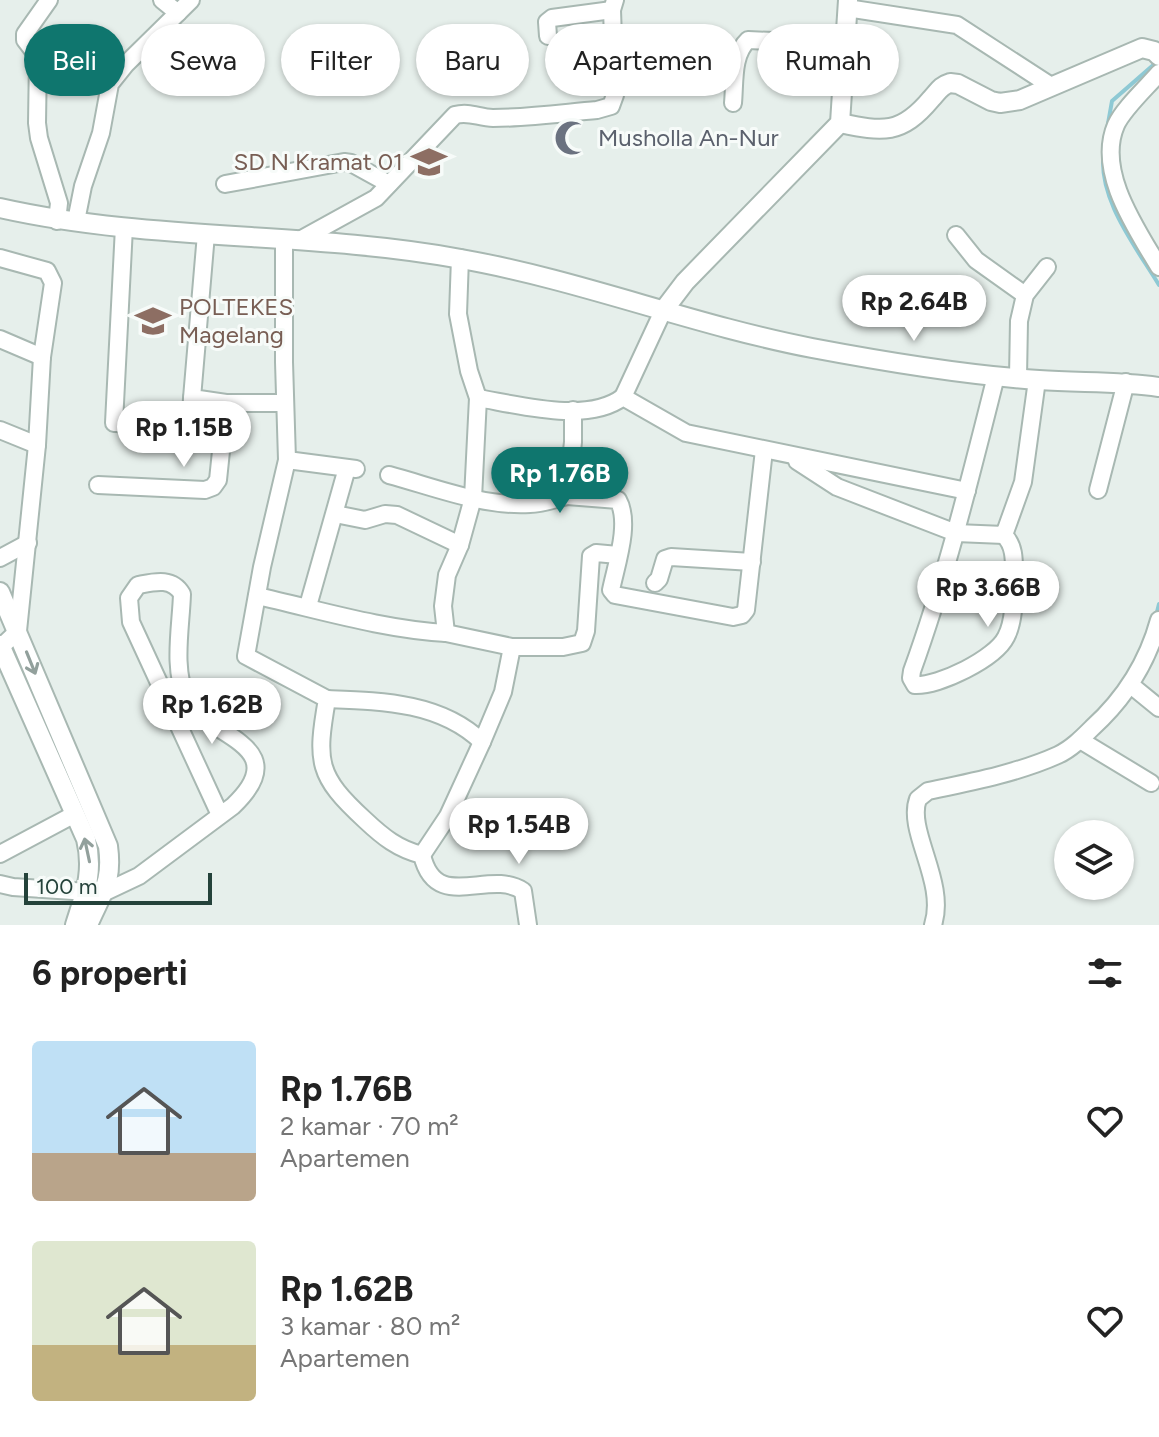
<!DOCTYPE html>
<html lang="id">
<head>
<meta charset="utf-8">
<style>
	body { margin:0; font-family:Figtree,sans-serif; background:#f6f6f6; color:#222; height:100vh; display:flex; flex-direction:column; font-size:30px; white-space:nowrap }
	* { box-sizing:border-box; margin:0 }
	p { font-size:26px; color:#767676 }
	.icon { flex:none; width:44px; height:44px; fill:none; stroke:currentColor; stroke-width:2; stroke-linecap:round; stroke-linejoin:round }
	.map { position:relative; height:925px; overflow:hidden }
	.drawer { display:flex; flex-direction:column; background:#fff; flex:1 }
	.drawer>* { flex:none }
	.banner { position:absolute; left:24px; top:24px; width:1112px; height:72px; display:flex; gap:16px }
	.tools { position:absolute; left:1054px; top:820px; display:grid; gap:16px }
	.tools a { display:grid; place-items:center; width:80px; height:80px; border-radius:50%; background:#fff; box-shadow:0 2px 6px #0004; font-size:40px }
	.scale { position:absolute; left:24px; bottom:20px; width:188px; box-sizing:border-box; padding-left:8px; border:4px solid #24423a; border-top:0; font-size:22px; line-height:28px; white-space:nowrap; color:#24423a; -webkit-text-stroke:6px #f7fbf9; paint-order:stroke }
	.price { position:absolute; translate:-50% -68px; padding:0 18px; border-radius:28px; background:#fff; color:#222; font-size:26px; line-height:52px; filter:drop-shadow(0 2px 4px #0008) }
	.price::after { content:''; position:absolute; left:50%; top:48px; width:24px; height:18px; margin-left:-12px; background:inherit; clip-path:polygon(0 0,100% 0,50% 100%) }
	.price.on { background:#0f766e; color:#fff }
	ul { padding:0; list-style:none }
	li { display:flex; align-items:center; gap:24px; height:200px; padding:0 32px }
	li span { display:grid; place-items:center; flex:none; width:224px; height:160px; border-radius:8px; color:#555 }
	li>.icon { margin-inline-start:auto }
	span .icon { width:96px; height:96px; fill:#fffc; stroke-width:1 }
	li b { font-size:34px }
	h2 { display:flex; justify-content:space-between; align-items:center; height:96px; padding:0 32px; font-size:34px }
	.tag { padding:0 28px; border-radius:36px; background:#fff; box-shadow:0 2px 6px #0004; font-size:28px; line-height:72px }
	.tag.on { background:#0f766e; color:#fff }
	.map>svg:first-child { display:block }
</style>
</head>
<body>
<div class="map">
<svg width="1159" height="925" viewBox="0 0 1159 925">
	<rect width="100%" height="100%" fill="#e6efeb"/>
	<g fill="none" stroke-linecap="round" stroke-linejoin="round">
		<!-- stream -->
		<g stroke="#8ec9d4" stroke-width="4">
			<polyline points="1107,129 1112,101 1159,60"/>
			<path d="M 1104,150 C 1096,197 1136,247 1159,285"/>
			<polyline points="1156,616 1159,604"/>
		</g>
		<!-- minor casing -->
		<g stroke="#a8b8b2" stroke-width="20">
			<g id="minor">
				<polyline points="49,0 25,34 25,40 38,57 37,123 39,138 59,203 57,221"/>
				<polyline points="162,0 178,13"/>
				<polyline points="847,8 957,25 1051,86"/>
				<polyline points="548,36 547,22 552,18 612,10"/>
				<path d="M 1159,73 C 1147,87 1123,109 1116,125 C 1096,171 1136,228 1159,267"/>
				<path d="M 733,103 C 735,82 732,55 748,40 L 844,44"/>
				<polyline points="225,184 344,162 351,163 389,184"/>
				<polyline points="76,221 83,186 101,133 110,84 126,64 191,0"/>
				<polyline points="124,227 114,423 185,425 191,418 192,398"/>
				<polyline points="206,234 192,398 226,403 285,403"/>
				<polyline points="956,235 976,260 1025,295"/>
				<path d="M 284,240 L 284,362 L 287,460 L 262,567 L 246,656 L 327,699 C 316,762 317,776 365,820 C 383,837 398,849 422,855 C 436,914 489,868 523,891 L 528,925"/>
				<path d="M 298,241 L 376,198 L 455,115 C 470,111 479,118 493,118 C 527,118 563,113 597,110 L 611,106 L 615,95 L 612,10 L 615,0"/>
				<polyline points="0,258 47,271 53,283 42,357 37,445 18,631 1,647"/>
				<polyline points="460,258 458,314 469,371 478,398 473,498 460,545 447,575 443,606 446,633 512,647 503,692 482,742"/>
				<polyline points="0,339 42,357"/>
				<path d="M 996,376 C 971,475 947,574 912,671 L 911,678 L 915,685 C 939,686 995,659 1006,637 C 1015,620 1014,594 1014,576 C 1014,561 1015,546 1004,535"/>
				<polyline points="1018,377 1019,321 1025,295 1047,267"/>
				<polyline points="623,397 663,311"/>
				<path d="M 478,398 C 519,405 588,424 623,397 L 686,433 L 967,491"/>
				<path d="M 573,410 L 573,442 L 567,496 L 618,500 C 631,523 616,565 611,590 L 615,595 L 733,617 L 742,615 L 746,610 L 764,450"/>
				<polyline points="0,430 37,445"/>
				<polyline points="287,460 356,469"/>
				<polyline points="797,461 837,487 956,533 1004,535 1023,482 1037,380"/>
				<path d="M 389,475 C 434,487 483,507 530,504 C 543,504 555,499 567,496"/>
				<polyline points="98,485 205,490 213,487 218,480 226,403"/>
				<polyline points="1098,490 1126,382"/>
				<polyline points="335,514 365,520 385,514 397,515 460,545"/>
				<polyline points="0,558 28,543"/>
				<polyline points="655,583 659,579 665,559 671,557 752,562"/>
				<path d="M 257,596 C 320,610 381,629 446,633"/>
				<polyline points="308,606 347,468"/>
				<polyline points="512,647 563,647 582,643 586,631 591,556 596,553 618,555"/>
				<polyline points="1132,686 1159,708"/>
				<path d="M 327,699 C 381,701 441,702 482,742 L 448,816 L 422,855"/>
				<polyline points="1080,740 1151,783"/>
				<polyline points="0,854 75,814"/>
				<path d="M 0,884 L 13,887 L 103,893 L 139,876 L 233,806 C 298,744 204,736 187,700 C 172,669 181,627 182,594 C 172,577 154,582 138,585 L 129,598 L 131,622 L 220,815"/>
				<path d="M 933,925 C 947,882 906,831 918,799 L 928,791 C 971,782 1018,773 1058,755 C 1071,749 1082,738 1092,728 C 1125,698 1147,664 1159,620"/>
			</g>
		</g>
		<!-- tertiary casing -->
		<g stroke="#a8b8b2" stroke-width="22">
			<g id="tertiary">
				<path d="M 840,123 C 883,132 901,135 931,99 C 938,92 940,86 950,83 L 958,84 L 991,101 L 1000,103 L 1020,100 L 1142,48 L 1154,51 L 1159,56"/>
				<path d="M 0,208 C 151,242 309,231 461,259 C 580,280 693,325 812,348 C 886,362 963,375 1039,380 C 1079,383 1119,381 1159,387"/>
				<polyline points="663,311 685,282 840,123 848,0"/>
				<path d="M 0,592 L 108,846 C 113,883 102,892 88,925"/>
				<path d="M 0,645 L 86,839 C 94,872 85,893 75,925"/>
			</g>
		</g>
		<!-- minor -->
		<use href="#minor" stroke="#fff" stroke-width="16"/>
		<!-- tertiary -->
		<use href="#tertiary" stroke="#fff" stroke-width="18"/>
	</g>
	<!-- one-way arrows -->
	<defs><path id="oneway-shaft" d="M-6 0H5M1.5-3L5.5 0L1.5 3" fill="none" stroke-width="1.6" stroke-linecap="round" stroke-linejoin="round" transform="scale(2)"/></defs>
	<g stroke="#92a09c">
		<use href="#oneway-shaft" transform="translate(31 663) rotate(68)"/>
		<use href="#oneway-shaft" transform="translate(87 850) rotate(-102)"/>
	</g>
	<!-- icons -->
	<defs>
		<g id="mosque-bare" transform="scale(2.76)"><path d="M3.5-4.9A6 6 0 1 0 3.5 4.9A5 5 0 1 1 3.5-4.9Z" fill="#6b7280" stroke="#f7fbf9" stroke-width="2.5" paint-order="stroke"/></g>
		<g id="school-bare" transform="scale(2.76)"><path d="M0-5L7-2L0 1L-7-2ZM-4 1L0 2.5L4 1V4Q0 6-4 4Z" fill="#8d6e63" stroke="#f7fbf9" stroke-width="2.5" paint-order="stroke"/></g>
		<g id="university-bare" transform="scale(2.76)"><path d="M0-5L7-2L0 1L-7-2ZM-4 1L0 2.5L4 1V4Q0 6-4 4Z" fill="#8d6e63" stroke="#f7fbf9" stroke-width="2.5" paint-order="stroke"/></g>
	</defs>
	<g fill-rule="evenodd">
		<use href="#mosque-bare" x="572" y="138"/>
		<use href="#school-bare" x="429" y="162"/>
		<use href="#university-bare" x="153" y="321"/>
	</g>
	<g text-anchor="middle" stroke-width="6" stroke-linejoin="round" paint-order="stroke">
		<!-- worship labels -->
		<g font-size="24" fill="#5b616d" stroke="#f7fbf9" text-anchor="start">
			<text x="598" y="146">Musholla An-Nur</text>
		</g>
		<!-- education labels -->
		<g font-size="24" fill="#785e54" stroke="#f7fbf9" text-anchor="end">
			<text x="403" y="170">SD N Kramat 01</text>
			<text x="179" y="315" text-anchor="start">POLTEKES<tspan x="179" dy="28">Magelang</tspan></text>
		</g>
	</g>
</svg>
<div class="tools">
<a><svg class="icon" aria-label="layers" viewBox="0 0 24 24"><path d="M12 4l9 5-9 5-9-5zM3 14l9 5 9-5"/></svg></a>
</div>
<div class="scale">100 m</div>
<b class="price" style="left:914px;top:343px">Rp 2.64B</b>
<b class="price" style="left:184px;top:469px">Rp 1.15B</b>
<b class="price on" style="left:560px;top:515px">Rp 1.76B</b>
<b class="price" style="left:988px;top:629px">Rp 3.66B</b>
<b class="price" style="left:212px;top:746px">Rp 1.62B</b>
<b class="price" style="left:519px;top:866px">Rp 1.54B</b>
<div class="banner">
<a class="tag on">Beli</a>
<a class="tag">Sewa</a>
<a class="tag">Filter</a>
<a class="tag">Baru</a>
<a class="tag">Apartemen</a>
<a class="tag">Rumah</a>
</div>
</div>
<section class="drawer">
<h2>6 properti<svg class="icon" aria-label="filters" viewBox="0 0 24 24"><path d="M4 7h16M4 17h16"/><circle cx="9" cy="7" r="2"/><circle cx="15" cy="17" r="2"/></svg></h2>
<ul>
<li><span style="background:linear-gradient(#bfe0f5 70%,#b9a48a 0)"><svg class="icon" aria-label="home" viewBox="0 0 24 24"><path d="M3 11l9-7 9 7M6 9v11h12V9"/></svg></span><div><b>Rp 1.76B</b><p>2 kamar · 70 m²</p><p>Apartemen</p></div><svg class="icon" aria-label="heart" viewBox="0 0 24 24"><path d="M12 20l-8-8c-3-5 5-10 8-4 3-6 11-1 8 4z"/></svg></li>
<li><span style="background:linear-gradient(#dfe7d0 65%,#c2b280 0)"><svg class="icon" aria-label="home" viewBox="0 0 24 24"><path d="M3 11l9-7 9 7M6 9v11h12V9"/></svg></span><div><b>Rp 1.62B</b><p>3 kamar · 80 m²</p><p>Apartemen</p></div><svg class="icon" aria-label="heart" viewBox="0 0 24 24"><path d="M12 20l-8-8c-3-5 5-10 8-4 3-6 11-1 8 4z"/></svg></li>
</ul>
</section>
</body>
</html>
